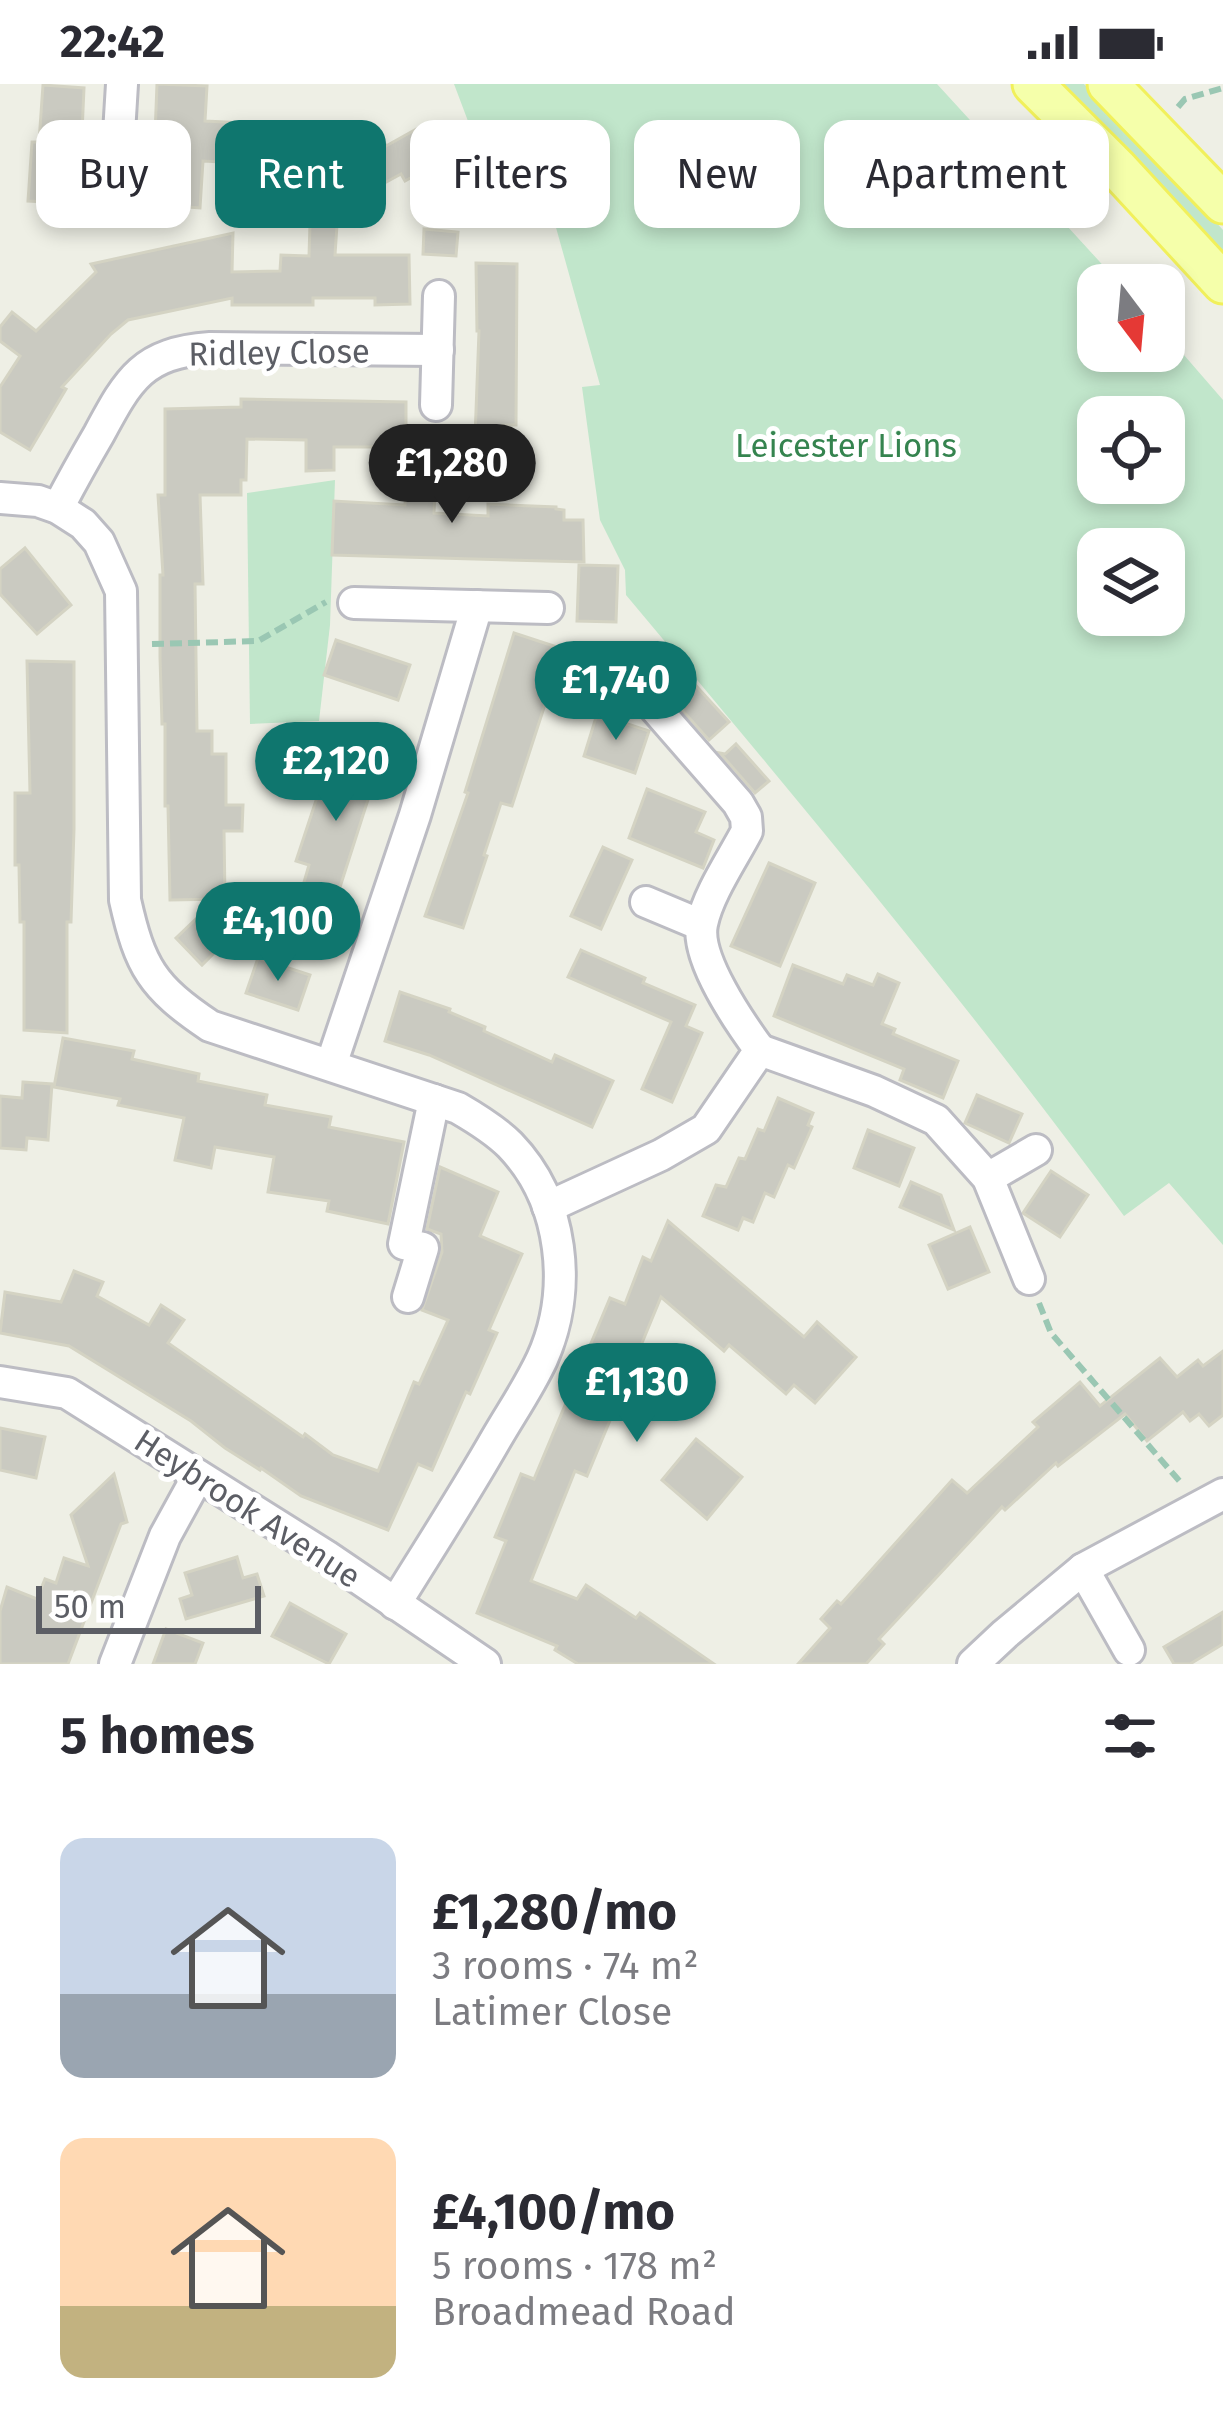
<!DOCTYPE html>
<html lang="en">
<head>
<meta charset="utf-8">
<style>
	body { margin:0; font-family:"Fira Sans",sans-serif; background:#f7f7f7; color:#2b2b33; height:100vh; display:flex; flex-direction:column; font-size:45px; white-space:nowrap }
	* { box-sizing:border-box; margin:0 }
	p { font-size:39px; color:#7c7c81 }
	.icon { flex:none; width:66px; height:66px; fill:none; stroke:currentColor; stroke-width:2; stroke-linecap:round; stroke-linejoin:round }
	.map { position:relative; height:1580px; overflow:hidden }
	.drawer { display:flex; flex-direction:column; background:#fff; flex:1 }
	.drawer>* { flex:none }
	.guide { position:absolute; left:36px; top:36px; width:1152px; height:108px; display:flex; gap:24px }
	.needle { width:78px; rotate:164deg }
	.controls { position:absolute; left:1077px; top:180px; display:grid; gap:24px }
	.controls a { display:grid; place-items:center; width:108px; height:108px; border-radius:24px; background:#fff; box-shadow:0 6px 18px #0003; font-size:60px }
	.scale { position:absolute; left:36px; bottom:30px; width:225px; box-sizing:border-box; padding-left:12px; border:6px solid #5c5e65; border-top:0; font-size:33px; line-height:42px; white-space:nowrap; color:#5c5e65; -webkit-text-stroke:9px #fff; paint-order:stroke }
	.price { position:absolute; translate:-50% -102px; padding:0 27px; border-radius:42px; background:#0f766e; color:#fff; font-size:39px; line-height:78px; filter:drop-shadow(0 3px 6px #0008) }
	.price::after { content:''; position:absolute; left:50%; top:72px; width:36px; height:27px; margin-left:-18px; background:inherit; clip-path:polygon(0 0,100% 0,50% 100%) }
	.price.active { background:#222; color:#fff }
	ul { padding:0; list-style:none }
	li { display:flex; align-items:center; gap:36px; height:300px; padding:0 60px }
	li span { display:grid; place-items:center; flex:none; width:336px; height:240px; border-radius:24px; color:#555 }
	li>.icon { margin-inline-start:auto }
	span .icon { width:144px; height:144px; fill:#fffc; stroke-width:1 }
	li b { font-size:51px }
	h2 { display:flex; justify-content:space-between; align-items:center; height:144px; padding:0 60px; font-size:51px }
	.chip { padding:0 42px; border-radius:24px; background:#fff; box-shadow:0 6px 18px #0003; font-size:42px; line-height:108px }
	.chip.active { background:#0f766e; color:#fff }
	.status { display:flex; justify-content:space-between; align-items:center; height:84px; padding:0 60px; background:#fff; direction:ltr }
	.status svg { height:33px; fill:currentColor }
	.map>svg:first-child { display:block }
</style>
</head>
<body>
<div class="status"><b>22:42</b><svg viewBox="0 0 49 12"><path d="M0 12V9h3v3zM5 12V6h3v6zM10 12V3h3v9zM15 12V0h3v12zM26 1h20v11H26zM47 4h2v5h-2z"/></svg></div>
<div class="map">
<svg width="1223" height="1580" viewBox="0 0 1223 1580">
	<rect width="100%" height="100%" fill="#eeefe5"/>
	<!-- green -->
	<g fill="#c1e6cb" fill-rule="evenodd">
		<path d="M 454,0 L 937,0 L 1121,201 L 1098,201 L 1098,267 L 1164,267 L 1164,248 L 1223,316 L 1223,1161 L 1169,1099 L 1124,1132 C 967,918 796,714 626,511 L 625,486 L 600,436 L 582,303 L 600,301 L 555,140 L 538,92 L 494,106 ZM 1098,333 L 1164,333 L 1164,399 L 1098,399 ZM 1098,465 L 1164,465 L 1164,531 L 1098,531 Z"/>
		<polygon points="1059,0 1084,0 1168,85 1223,146 1223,172"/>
		<polygon points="335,396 330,541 319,637 250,640 247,409"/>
	</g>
	<!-- building -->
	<g fill="#cacac1" stroke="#d4d3c3" stroke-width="3">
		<polygon points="157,0 207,2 205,37 284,41 281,81 203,77 200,124 145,120 148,75 154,76"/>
		<polygon points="43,1 84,4 82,48 71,47 67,119 28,117 32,58 39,58"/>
		<polygon points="420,43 439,78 405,97 401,90 368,108 349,73 382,54 386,62"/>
		<polygon points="310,140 337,141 335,171 409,171 410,220 375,221 375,214 313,214 313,221 232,221 232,214 128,236 111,250 62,303 66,305 30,366 0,348 0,303 20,272 0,257 0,243 12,228 36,247 96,188 91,180 233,149 232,188 280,187 281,171 309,172"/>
		<polygon points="424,145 458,148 456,172 423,170"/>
		<polygon points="476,179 517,180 516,341 503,341 503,354 475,354 479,247 477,247"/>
		<polygon points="241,315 406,318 406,363 334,363 334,386 306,387 306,356 247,355 246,396 241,396 241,411 200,411 203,500 195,500 197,647 212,647 212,670 226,670 226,721 243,721 242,747 224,747 225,815 170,816 168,722 165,722 165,640 162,640 160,573 160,491 163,491 158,411 165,411 165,325 241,323"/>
		<polygon points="407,359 437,361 434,429 488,432 488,420 556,423 556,425 564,426 564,436 583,436 584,478 332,471 334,417 405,421"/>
		<polygon points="25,464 71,521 37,550 0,510 0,485"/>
		<polygon points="579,481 618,482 616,538 577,537"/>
		<polygon points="514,549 563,565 512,722 501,719 484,771 487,772 463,844 425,832 468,709 465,708"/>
		<polygon points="336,556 410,581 398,616 324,591"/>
		<polygon points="657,559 729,638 709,656 638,577"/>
		<polygon points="27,577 74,578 74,745 71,838 67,838 67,949 24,946 24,838 20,838 19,781 15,781 15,709 30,709"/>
		<polygon points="597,630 649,647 635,689 584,672"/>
		<polygon points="736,660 769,697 755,709 720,669 725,670"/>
		<polygon points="345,663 381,675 334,822 300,812 309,781 296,777 330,674 340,677"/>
		<polygon points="647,705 705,728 696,748 714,756 703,784 629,754"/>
		<polygon points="603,763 632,776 601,845 571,832"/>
		<polygon points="769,779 815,799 780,882 731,862"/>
		<polygon points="199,832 225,858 202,881 176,854"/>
		<polygon points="581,866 645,894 643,899 695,921 686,942 702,949 672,1018 642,1005 671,938 568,893"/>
		<polygon points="258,874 310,891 298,926 246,909"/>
		<polygon points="793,881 843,900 847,891 873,901 878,890 899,899 882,940 895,945 893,950 958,977 943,1014 900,996 904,985 774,932"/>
		<polygon points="400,908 450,925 449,928 485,943 484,947 552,978 555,971 613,997 592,1043 429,971 385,957"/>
		<polygon points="63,954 134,967 132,975 199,990 198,997 267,1011 265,1021 331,1033 329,1043 404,1058 388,1140 327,1127 329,1117 268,1108 274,1073 215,1063 211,1084 175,1076 184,1034 118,1021 120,1015 54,1003"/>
		<polygon points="23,998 52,1000 48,1056 27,1054 26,1066 0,1064 0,1012 22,1014"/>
		<polygon points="977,1011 1022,1030 1009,1059 965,1039"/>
		<polygon points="778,1014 813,1029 808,1041 812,1043 794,1084 788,1081 774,1113 765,1109 753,1138 743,1134 738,1146 703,1132 716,1101 726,1103 739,1074 745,1075 758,1045 764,1047"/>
		<polygon points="868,1046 914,1064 899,1102 854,1084"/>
		<polygon points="440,1083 498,1108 480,1152 522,1170 489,1246 497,1249 470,1310 466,1308 432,1386 418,1380 388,1446 301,1412 261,1384 260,1386 225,1364 191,1337 69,1262 0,1249 5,1208 61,1218 74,1187 103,1198 97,1212 149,1241 161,1221 184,1236 168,1259 303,1353 305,1350 333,1371 378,1387 414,1298 419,1300 448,1236 422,1226 442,1168 441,1150 427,1145"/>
		<polygon points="1051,1087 1088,1111 1060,1153 1023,1129"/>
		<polygon points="911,1098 941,1111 954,1146 900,1123"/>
		<polygon points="668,1137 804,1253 817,1238 856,1273 815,1319 794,1301 786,1310 729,1261 724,1267 661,1213 587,1392 575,1387 531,1497 577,1515 586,1501 636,1534 640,1529 714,1580 578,1580 555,1566 557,1562 477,1529 506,1457 495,1453 521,1390 534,1395 610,1214 625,1220 643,1173 651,1177"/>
		<polygon points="970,1143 989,1188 948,1205 929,1161"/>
		<polygon points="1223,1267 1223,1331 1209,1342 1199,1330 1190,1337 1183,1328 1147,1357 1125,1330 1058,1382 1056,1379 1005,1426 1002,1423 879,1555 884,1560 866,1580 798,1580 830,1544 821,1535 837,1517 841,1520 952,1396 967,1409 1038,1343 1033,1338 1080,1298 1100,1322 1160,1274 1177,1293 1198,1276 1203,1282"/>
		<polygon points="0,1344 45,1353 36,1394 0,1386"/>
		<polygon points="696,1355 742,1393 707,1435 662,1396"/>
		<polygon points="114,1390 127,1438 121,1440 68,1580 0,1580 0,1527 7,1503 37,1515 45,1495 56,1499 64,1474 88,1482 71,1431"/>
		<polygon points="237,1473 243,1494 257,1490 264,1512 186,1535 180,1515 192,1511 185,1489"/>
		<polygon points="290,1519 346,1550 329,1580 272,1552"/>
		<polygon points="1223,1528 1223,1560 1190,1580 1174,1580 1164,1563"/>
		<polygon points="166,1545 203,1559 195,1580 153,1580"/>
	</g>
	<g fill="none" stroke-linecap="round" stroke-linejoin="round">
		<!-- minor casing -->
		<g stroke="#bcbcc3" stroke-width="36">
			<g id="minor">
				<polyline points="115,115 122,0"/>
				<polyline points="436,321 439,212"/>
				<path d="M 0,414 L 38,417 L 58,424 L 83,440 L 99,458 L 121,507 L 125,816 C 140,883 152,903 210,942 L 458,1024 C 477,1035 495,1046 510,1061 C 564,1117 573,1206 542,1275 C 529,1303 511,1329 496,1355 C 464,1411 429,1465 395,1520"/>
				<path d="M 58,424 C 71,399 85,374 99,350 C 129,294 143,269 210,264 L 438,266"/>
				<polyline points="354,519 548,524"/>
				<polyline points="646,818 701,841"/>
				<polyline points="760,966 874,1007 936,1036 988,1094 1029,1195"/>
				<polyline points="331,981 415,731 477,522"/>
				<polyline points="988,1094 1036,1066"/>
				<path d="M 548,1123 L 661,1071 L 706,1045 L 760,966 C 740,939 695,874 702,840 C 708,810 733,774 747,747 L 746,733 L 738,719 L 628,593"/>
				<polyline points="408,1213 423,1164 404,1160 434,1016"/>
				<polyline points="0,1298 67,1309 326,1472 485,1580"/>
				<polyline points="1083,1485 1129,1566"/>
				<polyline points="115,1580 165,1452 198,1392"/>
				<polyline points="973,1580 1005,1550 1083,1485 1223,1410"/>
			</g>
		</g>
		<!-- major casing -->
		<g stroke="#f1f05b" stroke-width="45">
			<g id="major">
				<polyline points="1033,0 1117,84 1223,199"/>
				<polyline points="1108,0 1223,119"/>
			</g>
		</g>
		<!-- path -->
		<g stroke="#9ac7b3" stroke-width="6" stroke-dasharray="12 6" stroke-linecap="butt">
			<polyline points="1178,23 1185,15 1223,4"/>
			<polyline points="152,560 258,557 326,518"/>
			<polyline points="1039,1219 1051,1249 1182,1400"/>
		</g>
		<!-- minor -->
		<use href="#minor" stroke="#fff" stroke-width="30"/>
		<!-- major -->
		<use href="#major" stroke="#f5ffaa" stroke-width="39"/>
	</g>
	<g text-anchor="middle" stroke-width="10" stroke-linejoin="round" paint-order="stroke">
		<!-- street labels -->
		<g font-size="33" fill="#5c5e65" stroke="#fff">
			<text transform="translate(279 268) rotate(-1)" y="12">Ridley Close</text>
			<text transform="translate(248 1424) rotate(33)" y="12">Heybrook Avenue</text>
		</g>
		<!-- park labels -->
		<g font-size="33" fill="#35844f" stroke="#fff">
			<text x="846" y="373">Leicester Lions</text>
		</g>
	</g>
</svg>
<div class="controls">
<a><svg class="needle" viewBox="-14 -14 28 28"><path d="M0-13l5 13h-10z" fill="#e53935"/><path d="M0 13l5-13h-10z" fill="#7c7c81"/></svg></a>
<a><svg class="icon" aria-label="locate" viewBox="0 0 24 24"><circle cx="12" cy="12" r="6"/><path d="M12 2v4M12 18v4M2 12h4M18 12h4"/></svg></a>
<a><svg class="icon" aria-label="layers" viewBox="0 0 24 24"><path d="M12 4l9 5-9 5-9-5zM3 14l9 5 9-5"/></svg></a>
</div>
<div class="scale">50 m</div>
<b class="price active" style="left:452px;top:442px">£1,280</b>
<b class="price" style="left:616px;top:659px">£1,740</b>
<b class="price" style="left:336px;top:740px">£2,120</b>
<b class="price" style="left:278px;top:900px">£4,100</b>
<b class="price" style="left:637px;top:1361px">£1,130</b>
<div class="guide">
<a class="chip">Buy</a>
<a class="chip active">Rent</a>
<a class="chip">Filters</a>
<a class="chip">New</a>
<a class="chip">Apartment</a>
</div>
</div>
<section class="drawer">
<h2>5 homes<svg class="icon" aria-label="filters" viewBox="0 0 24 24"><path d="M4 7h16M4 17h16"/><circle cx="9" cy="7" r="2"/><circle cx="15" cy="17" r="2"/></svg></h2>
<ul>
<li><span style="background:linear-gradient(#c9d6e8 65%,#9aa5b1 0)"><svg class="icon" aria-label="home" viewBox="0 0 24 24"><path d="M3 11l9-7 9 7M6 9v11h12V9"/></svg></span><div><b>£1,280/mo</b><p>3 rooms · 74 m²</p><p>Latimer Close</p></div></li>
<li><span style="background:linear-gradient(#ffd9b3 70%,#c2b280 0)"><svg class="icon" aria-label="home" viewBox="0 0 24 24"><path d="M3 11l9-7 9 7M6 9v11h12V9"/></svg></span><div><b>£4,100/mo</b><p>5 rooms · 178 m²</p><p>Broadmead Road</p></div></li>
</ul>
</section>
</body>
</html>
